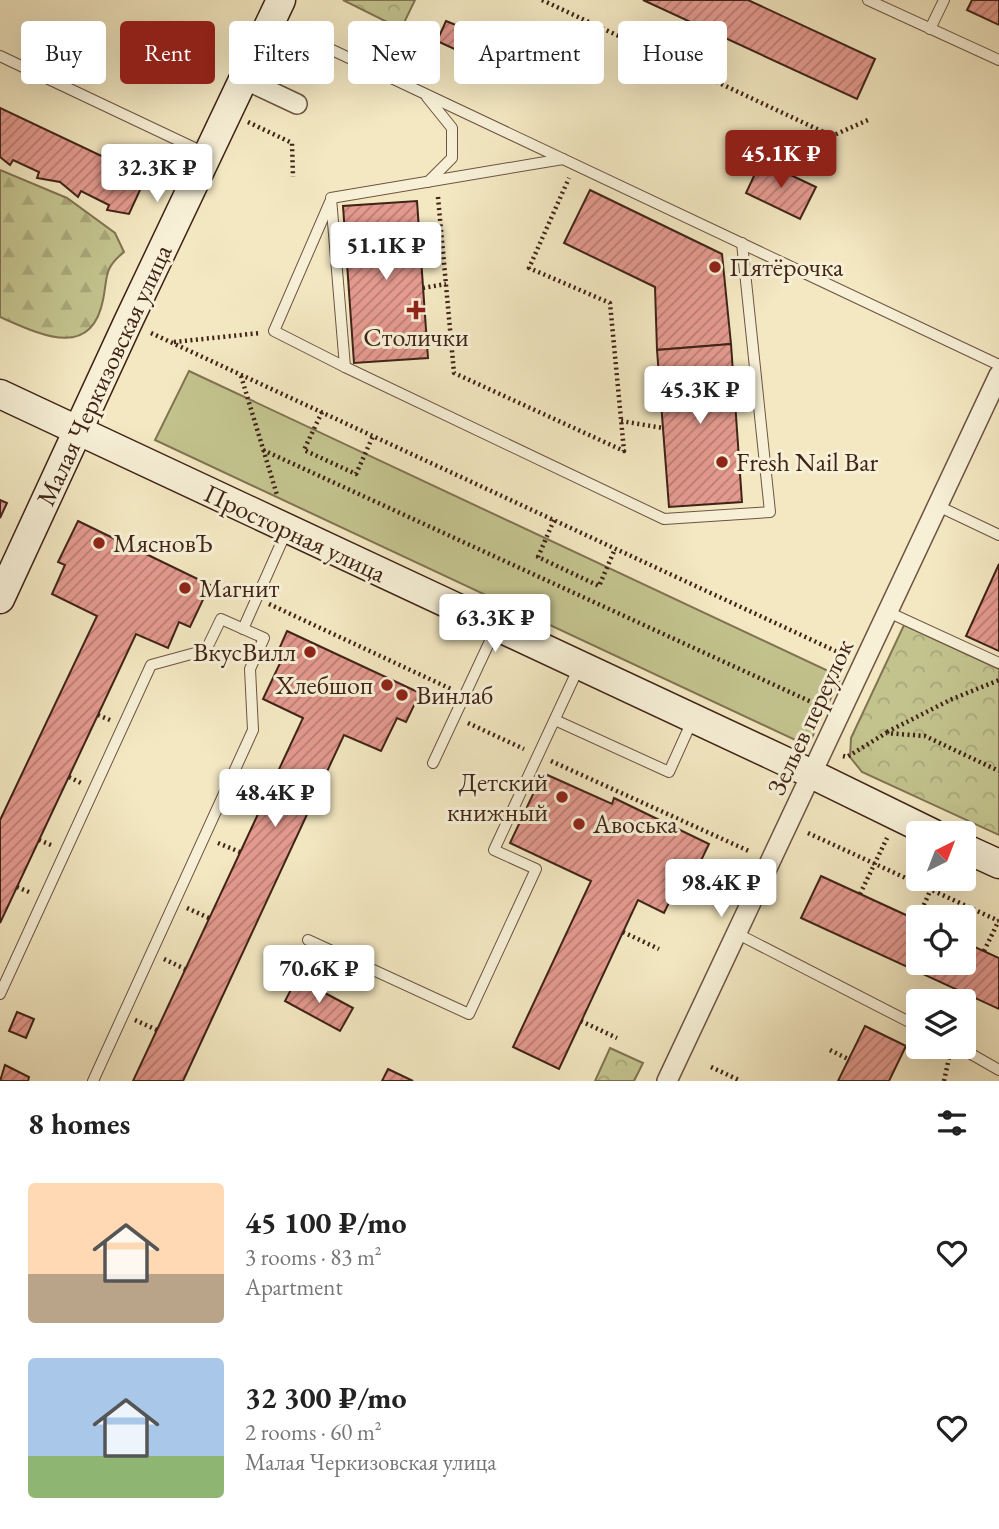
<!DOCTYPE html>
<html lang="en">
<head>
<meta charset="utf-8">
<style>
	body { margin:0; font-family:"EB Garamond",serif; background:#f2f2f2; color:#222; height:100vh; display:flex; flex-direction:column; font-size:26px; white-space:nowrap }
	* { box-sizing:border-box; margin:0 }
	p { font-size:23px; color:#767676 }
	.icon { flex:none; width:38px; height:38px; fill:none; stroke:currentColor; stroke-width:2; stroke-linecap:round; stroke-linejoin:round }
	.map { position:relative; height:1081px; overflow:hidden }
	.details { display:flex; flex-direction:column; background:#fff; flex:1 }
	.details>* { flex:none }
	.top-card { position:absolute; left:21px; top:21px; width:957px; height:63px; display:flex; gap:14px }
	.needle { width:46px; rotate:42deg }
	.controls { position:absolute; left:906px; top:821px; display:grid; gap:14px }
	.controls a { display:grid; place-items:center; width:70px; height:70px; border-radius:7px; background:#fff; box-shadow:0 7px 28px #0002; font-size:35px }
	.price { position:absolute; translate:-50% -60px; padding:0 16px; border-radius:7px; background:#fff; color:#222; font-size:23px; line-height:46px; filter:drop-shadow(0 2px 4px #0008) }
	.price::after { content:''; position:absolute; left:50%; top:42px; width:21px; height:16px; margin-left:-10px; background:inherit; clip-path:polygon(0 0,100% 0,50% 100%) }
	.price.selected { background:#8f2418; color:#fff }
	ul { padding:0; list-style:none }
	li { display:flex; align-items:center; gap:21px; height:175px; padding:0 28px }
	li span { display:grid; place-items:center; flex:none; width:196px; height:140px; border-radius:7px; color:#555 }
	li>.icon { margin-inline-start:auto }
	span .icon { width:84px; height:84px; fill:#fffc; stroke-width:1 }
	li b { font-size:30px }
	h2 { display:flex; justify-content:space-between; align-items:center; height:84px; padding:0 28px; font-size:30px }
	.pill { padding:0 24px; border-radius:7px; background:#fff; box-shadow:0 7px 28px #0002; font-size:24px; line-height:63px }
	.pill.selected { background:#8f2418; color:#fff }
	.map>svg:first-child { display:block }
</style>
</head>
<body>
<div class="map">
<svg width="999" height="1081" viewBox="0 0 999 1081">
	<defs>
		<pattern id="forest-firs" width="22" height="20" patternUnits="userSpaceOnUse" patternTransform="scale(1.75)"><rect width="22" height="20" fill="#c3c38e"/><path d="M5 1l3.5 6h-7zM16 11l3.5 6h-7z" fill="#a9a77a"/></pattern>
		<pattern id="park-crowns" width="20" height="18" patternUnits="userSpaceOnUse" patternTransform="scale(1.75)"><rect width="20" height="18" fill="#c3c38e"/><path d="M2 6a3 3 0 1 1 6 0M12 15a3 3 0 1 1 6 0" fill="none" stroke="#a9a77a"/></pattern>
		<pattern id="building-hatch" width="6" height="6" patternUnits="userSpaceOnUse" patternTransform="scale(1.75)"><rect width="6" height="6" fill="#e49a8f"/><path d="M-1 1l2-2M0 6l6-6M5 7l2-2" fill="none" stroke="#ba7d74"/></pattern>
	</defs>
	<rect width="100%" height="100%" fill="#f3e8c2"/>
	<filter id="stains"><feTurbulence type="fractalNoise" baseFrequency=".00286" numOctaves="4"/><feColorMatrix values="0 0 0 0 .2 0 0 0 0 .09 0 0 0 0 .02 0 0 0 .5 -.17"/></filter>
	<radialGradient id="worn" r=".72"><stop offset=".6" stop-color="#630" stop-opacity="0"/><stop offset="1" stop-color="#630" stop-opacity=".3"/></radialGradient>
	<!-- grass -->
	<polygon fill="#c3c38e" stroke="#817352" stroke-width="2" points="189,371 841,677 808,746 155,440"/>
	<!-- forest -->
	<path fill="url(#forest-firs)" stroke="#817352" stroke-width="2" d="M 0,170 L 67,198 L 115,233 L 124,252 C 103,269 108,276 103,300 C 91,361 39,334 0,317 Z"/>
	<!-- park -->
	<g fill="url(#park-crowns)" stroke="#817352" stroke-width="2">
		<polygon points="343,0 415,0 401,29"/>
		<polygon points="904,625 999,669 999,835 862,772 850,757 851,738"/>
		<polygon points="610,1048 643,1063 634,1081 595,1081"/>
	</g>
	<!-- building -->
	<g fill="url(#building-hatch)" stroke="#3f2317" stroke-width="2">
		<polygon points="643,0 748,0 875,59 857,99"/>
		<polygon points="972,0 999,0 999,25 967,10"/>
		<polygon points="446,21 473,32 463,53 437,41"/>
		<polygon points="0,108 146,177 129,214 107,210 109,205 81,191 78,197 60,182 37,178 39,172 13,160 10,165 0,157"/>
		<polygon points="761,161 816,187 800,219 746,193"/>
		<polygon points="590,190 722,254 731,344 657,350 655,287 564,243"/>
		<polygon points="417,201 428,358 354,363 343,206"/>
		<polygon points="731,344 742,502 669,507 657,350"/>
		<polygon points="0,500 7,503 0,518"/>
		<polygon points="78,521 210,585 190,627 179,622 168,648 136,634 0,923 0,820 97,616 52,594 65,565 58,562"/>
		<polygon points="999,564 999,651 966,636"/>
		<polygon points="287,631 420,693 406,722 397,718 381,751 344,735 183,1081 133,1081 303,718 263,699 282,659 276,656"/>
		<polygon points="543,773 612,804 614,798 709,844 693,877 684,872 664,913 638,900 559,1069 513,1047 591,881 510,843"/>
		<polygon points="821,876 919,921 919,962 964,962 964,942 999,958 999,1009 801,918"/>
		<polygon points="297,978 353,1008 340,1031 285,1001"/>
		<polygon points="17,1012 34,1019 26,1038 9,1031"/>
		<polygon points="865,1026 906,1046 889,1081 838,1081"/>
		<polygon points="5,1065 29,1077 28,1081 0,1081"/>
		<polygon points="388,1069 413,1081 382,1081"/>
	</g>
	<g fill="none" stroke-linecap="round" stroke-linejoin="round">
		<!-- lane casing -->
		<g stroke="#6c5442" stroke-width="12">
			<g id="lane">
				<polyline points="868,0 999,60"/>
				<polyline points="275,23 999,365"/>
				<polyline points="930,29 944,0"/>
				<polyline points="0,56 205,153"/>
				<polyline points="427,97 452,128 452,158 428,182"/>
				<polyline points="563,159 331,198 345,367 664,519 770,512 742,243"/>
				<polyline points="330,202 274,331 345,367"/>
				<polyline points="938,506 999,535"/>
				<polyline points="888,612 999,663"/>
				<polyline points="243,629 287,530"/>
				<polyline points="555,720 669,772 692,721"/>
				<polyline points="433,763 496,628"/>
				<polyline points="736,933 919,1027"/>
				<polyline points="308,940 469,1014 536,869 494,850 579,667"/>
				<polyline points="0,994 151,665 206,650 221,619 264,638 250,669 253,730 93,1081"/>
				<polyline points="957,1046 999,1070"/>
			</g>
		</g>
		<!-- street casing -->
		<g stroke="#6c5442" stroke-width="22">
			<g id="street">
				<polyline points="244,79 297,104"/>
				<polyline points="667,1081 999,375"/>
			</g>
		</g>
		<!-- secondary casing -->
		<g stroke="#3f2317" stroke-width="31">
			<g id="secondary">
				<polyline points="0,394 791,764 932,833"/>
				<polyline points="0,599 128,322 281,0"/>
				<polyline points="964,848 999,864"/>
			</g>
		</g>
		<!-- path -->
		<g stroke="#3f2317" stroke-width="4.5" stroke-dasharray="2 3.5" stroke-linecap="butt">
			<polyline points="542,0 832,136 868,120"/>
			<polyline points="248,122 292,143 293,177"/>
			<polyline points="438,197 454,373 624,451 610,303 529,268 569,178"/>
			<polyline points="423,288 446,284"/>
			<polyline points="151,333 842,654"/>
			<polyline points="174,342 260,333"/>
			<polyline points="241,376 277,495"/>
			<polyline points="322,412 304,450 356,474 373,436"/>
			<polyline points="621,421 663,428"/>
			<polyline points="263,450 818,705"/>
			<polyline points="554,520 538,557 599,586 615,549"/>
			<polyline points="269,604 451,689"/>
			<polyline points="98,715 110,720"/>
			<polyline points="468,723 524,749"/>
			<polyline points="887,732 950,700 999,680"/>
			<polyline points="843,756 847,757 886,733 925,736 999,771"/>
			<polyline points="551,761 751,852"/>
			<polyline points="69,777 81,783"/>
			<polyline points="246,782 268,792"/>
			<polyline points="808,833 999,921"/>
			<polyline points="39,840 51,845"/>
			<polyline points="218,843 240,852"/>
			<polyline points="17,887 29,892"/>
			<polyline points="860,894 887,838"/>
			<polyline points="187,908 209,918"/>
			<polyline points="917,920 936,878"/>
			<polyline points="623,932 659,949"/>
			<polyline points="984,951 999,920"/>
			<polyline points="164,959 185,969"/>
			<polyline points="135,1020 157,1030"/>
			<polyline points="581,1021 617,1038"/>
			<polyline points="830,1050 848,1059"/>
			<polyline points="711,1067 741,1081"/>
			<polyline points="944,1081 949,1058"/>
		</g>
		<!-- lane -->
		<use href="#lane" stroke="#f7f0d7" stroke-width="10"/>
		<!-- street -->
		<use href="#street" stroke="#f7f0d7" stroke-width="19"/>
		<!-- secondary -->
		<use href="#secondary" stroke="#f7f0d7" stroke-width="28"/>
	</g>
	<!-- markers -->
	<g fill="#8f2418" stroke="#f7f0d7" stroke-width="2.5">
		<circle cx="715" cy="267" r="7"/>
		<path d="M412.5 299.5h7v7h7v7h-7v7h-7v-7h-7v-7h7z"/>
		<circle cx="722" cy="462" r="7"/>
		<circle cx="99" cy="543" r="7"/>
		<circle cx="185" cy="588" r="7"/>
		<circle cx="310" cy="652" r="7"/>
		<circle cx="387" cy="685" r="7"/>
		<circle cx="402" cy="695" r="7"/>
		<circle cx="562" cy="797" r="7"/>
		<circle cx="579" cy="824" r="7"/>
	</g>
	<g text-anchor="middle" stroke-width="6" stroke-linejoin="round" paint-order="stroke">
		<!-- poi labels -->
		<g font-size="26" fill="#3f2317" stroke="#f7f0d7" text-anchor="start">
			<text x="729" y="276">Пятёрочка</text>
			<text x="416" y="346" text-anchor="middle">Столички</text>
			<text x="736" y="471">Fresh Nail Bar</text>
			<text x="113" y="552">МясновЪ</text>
			<text x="199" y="597">Магнит</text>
			<text x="296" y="661" text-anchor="end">ВкусВилл</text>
			<text x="373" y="694" text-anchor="end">Хлебшоп</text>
			<text x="416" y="704">Винлаб</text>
			<text x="548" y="791" text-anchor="end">Детский<tspan x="548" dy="30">книжный</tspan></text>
			<text x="593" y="833">Авоська</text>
		</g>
		<!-- street labels -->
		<g font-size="26" fill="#3f2317" stroke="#f7f0d7">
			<text transform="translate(104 375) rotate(-65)" y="9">Малая Черкизовская улица</text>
			<text transform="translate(295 533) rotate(25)" y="9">Просторная улица</text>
			<text transform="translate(810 717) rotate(-65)" y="9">Зельев переулок</text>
		</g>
	</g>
	<rect width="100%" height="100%" filter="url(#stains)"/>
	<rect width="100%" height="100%" fill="url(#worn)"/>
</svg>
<div class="controls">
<a><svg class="needle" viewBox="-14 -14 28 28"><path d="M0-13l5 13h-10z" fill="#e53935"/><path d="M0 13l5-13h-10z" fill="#767676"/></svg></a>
<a><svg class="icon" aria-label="locate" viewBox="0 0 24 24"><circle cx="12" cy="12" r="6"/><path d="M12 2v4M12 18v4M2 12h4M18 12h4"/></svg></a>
<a><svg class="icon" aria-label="layers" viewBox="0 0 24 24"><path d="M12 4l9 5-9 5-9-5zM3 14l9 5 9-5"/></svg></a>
</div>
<b class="price selected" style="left:781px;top:190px">45.1K ₽</b>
<b class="price" style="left:157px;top:204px">32.3K ₽</b>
<b class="price" style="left:386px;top:282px">51.1K ₽</b>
<b class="price" style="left:700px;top:426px">45.3K ₽</b>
<b class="price" style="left:495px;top:654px">63.3K ₽</b>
<b class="price" style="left:275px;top:829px">48.4K ₽</b>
<b class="price" style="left:721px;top:919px">98.4K ₽</b>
<b class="price" style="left:319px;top:1005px">70.6K ₽</b>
<div class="top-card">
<a class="pill">Buy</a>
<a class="pill selected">Rent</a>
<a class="pill">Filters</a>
<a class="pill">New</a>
<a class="pill">Apartment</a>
<a class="pill">House</a>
</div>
</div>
<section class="details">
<h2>8 homes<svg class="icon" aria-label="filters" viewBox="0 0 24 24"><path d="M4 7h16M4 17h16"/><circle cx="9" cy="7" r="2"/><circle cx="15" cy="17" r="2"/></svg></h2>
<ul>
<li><span style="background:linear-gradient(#ffd9b3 65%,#b9a48a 0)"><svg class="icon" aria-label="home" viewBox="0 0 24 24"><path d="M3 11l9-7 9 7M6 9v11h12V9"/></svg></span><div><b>45 100 ₽/mo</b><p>3 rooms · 83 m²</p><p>Apartment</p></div><svg class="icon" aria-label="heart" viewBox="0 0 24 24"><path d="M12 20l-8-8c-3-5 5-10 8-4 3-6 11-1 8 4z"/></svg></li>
<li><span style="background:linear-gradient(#a9c7e8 70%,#8fb573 0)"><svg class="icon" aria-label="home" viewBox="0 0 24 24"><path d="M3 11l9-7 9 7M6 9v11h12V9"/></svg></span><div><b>32 300 ₽/mo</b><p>2 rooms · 60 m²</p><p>Малая Черкизовская улица</p></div><svg class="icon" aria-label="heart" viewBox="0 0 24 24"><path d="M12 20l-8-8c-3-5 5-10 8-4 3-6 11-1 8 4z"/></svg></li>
</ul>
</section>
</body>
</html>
